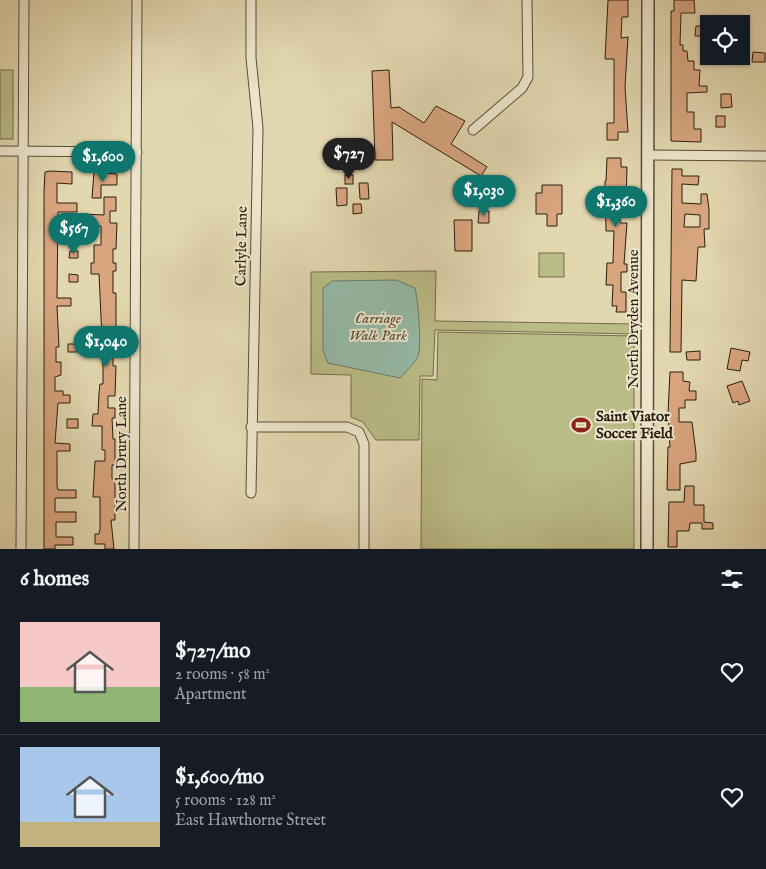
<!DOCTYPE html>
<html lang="en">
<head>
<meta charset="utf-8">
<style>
	body { margin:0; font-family:"IM FELL English",serif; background:#20242c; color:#f1f3f6; height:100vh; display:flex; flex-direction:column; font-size:19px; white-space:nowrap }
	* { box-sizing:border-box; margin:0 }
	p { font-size:16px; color:#9ea1a6 }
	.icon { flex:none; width:28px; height:28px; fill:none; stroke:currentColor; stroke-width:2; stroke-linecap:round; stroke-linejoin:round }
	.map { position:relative; height:549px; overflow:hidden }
	.side { display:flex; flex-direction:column; background:#171b24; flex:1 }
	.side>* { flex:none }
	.controls { position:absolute; left:700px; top:15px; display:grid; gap:10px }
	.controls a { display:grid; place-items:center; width:50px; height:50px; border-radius:0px; background:#171b24; box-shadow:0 1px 4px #0004; font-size:25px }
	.price { position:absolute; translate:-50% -42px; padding:0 11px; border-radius:18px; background:#0f766e; color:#fff; font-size:16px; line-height:32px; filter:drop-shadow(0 1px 2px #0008) }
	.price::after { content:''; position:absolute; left:50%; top:30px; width:15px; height:11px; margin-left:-8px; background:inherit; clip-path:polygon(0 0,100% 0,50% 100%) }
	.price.active { background:#222; color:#fff }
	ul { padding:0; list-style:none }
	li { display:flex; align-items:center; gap:15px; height:125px; padding:0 20px }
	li+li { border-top:1px solid #363941 }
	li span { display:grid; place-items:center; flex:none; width:140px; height:100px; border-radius:0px; color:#555 }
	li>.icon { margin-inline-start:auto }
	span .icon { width:60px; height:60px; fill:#fffc; stroke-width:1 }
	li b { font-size:21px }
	h2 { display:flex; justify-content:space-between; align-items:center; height:60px; padding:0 20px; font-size:21px }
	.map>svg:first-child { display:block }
</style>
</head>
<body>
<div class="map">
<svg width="766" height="549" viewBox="0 0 766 549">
	<rect width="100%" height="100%" fill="#e2d7b0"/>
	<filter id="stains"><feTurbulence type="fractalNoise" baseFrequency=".004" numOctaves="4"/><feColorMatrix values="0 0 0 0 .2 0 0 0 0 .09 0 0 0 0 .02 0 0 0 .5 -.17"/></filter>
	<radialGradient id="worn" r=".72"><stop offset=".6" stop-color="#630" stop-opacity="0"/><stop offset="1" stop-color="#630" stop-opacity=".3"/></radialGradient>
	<!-- green -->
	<g fill="#babc87" stroke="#726d4c">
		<rect x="0" y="70" width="13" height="69"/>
		<rect x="539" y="253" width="25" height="24"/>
		<polygon points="436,271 435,321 635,324 635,334 435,330 433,376 420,376 419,440 376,440 363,422 351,417 351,375 311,374 311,272"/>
		<polygon points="438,332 634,336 634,549 421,549 422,379 437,380"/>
	</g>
	<!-- water -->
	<path fill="#95baa8" stroke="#6b7c6b" d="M 396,280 L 415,288 C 418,299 422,347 418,356 C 414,364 406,371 400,378 L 328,363 L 323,351 L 323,288 L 332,281 Z"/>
	<!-- building -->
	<g fill="#d8a57f" stroke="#2b1e10" fill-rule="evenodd">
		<polygon points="608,0 628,0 628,17 622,17 621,38 628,37 625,87 628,132 618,132 618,140 607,140 607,123 614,123 614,59 605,59"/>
		<polygon points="674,0 694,0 695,13 681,13 680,45 683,45 683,51 687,51 688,61 694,61 694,70 700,70 699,86 707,86 707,92 687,93 687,112 694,112 694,129 701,129 701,142 671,141 671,11 674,11"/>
		<polygon points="696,26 705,26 705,36 695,36"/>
		<polygon points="753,52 765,53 765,62 752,62"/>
		<polygon points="389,70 391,108 399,107 424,123 436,106 465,121 451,144 487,167 481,176 392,122 393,160 375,160 372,71"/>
		<polygon points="721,94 731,94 732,107 721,108"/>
		<rect x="716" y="116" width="9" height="11"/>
		<polygon points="607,158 621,158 621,167 627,167 626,202 621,202 620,223 627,223 624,264 627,264 627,272 621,272 621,292 626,292 626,312 616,312 617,306 612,306 613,285 606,285 607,263 613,263 614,231 606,231 605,181 606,181"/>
		<path d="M 672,169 L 682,169 L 682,176 L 699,176 L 698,185 L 682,184 L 682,203 L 701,204 L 701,194 L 707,194 L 709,209 L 709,229 L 704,229 L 705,247 L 698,247 L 696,281 L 682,280 L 681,352 L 670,352 ZM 685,214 L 700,215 L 700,227 L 684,227 Z"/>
		<polygon points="50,171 72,172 72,184 57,183 57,203 77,203 77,212 58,212 57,298 71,298 71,306 57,306 59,347 56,347 56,362 61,362 61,375 55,377 55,391 63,391 63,395 70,395 70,403 58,403 55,443 70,444 70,451 57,451 57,485 58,490 76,490 76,498 55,498 55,512 76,512 76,522 56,522 56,537 73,537 73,545 55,545 55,549 44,549 44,191 45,172"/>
		<polygon points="94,172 117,174 117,185 101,185 101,198 92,198"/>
		<rect x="345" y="175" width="8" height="9"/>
		<polygon points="359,183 368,183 369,199 360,199"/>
		<polygon points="542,185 562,185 562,214 557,214 557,226 547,226 547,214 536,214 536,193 542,193"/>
		<polygon points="336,188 347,188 347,205 337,206"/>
		<polygon points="104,197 116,197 116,211 110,211 110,223 117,223 116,249 113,249 113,263 116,263 116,271 113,271 113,293 116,293 116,344 113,344 113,366 116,366 115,396 108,396 108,408 115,408 115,418 112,418 113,439 115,439 115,465 112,465 112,479 115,479 115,520 111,520 114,549 105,549 105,544 95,544 95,534 99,534 100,530 100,497 93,497 95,461 105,461 105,450 102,450 102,426 92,426 93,414 98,414 99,393 100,384 103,384 103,367 102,352 95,352 95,339 102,339 99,274 91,274 91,263 94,263 94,245 101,245 101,226 82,225 82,214 104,215"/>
		<polygon points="353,204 361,204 362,213 353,214"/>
		<polygon points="479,211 489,211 489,223 478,223"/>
		<polygon points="454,220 472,220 472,251 455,251"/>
		<polygon points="70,251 78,251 78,258 69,258"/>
		<polygon points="69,274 78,275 78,282 69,282"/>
		<rect x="68" y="344" width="9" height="8"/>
		<polygon points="731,348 750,352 748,361 742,360 740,371 727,369"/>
		<polygon points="700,351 700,360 687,360 686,352"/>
		<polygon points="670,372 683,372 683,381 690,382 689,391 696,391 696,400 685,400 685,408 679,408 679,422 692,422 696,453 696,461 680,464 680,490 667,490 668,447 670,447 668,413"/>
		<polygon points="742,381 750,401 739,405 738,401 733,403 727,386"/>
		<rect x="67" y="419" width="11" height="9"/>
		<polygon points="685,486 694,486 694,505 704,505 704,522 713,523 713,529 702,529 702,523 690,523 689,531 677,531 677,547 668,547 669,502 684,502"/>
	</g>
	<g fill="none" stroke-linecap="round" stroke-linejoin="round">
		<!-- minor casing -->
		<g stroke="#594c38" stroke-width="11">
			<g id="minor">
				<polyline points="251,0 251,58 258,128 251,493"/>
				<polyline points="473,130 522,88 528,77 527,0"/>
				<polyline points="0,151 137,152"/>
				<polyline points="648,155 766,156"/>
				<polyline points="251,427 347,427 359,432 364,444 364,549"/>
				<polyline points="21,549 24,0"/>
				<polyline points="134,549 137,0"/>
			</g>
		</g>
		<!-- tertiary casing -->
		<g stroke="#594c38" stroke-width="14">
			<polyline id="tertiary" points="647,549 648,0"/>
		</g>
		<!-- minor -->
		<use href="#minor" stroke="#ece5cc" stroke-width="9"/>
		<!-- tertiary -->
		<use href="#tertiary" stroke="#ece5cc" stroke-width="11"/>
	</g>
	<!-- icons -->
	<defs>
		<g id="stadium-bare" transform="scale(1.5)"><path d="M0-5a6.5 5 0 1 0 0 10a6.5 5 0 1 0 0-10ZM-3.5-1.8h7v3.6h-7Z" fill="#8f2418" stroke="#ece5cc" stroke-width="2.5" paint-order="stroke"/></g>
	</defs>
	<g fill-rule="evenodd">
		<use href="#stadium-bare" x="581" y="425"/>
	</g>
	<g text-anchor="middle" stroke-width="4" stroke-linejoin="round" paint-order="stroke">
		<!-- street labels -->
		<g font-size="15" fill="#2b1e10" stroke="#ece5cc">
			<text transform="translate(241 246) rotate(-89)" y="5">Carlyle Lane</text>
			<text transform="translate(633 319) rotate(-90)" y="5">North Dryden Avenue</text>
			<text transform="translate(121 454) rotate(-90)" y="5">North Drury Lane</text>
		</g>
		<!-- park labels -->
		<g font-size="15" font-style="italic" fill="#564d34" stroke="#ece5cc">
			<text x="378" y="323">Carriage<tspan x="378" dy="17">Walk Park</tspan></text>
		</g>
		<!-- poi labels -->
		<g font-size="15" font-weight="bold" fill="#2b1e10" stroke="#ece5cc" text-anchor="start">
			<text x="596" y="421">Saint Viator<tspan x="596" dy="17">Soccer Field</tspan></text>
		</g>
	</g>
	<rect width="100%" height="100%" filter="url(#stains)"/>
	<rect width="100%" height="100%" fill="url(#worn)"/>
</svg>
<div class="controls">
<a><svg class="icon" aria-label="locate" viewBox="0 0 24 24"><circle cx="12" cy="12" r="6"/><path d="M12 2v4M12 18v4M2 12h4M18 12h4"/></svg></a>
</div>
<b class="price active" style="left:349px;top:180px">$727</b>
<b class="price" style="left:103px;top:183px">$1,600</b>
<b class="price" style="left:484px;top:217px">$1,030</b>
<b class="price" style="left:616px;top:228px">$1,360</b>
<b class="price" style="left:74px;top:255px">$567</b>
<b class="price" style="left:106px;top:368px">$1,040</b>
</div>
<section class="side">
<h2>6 homes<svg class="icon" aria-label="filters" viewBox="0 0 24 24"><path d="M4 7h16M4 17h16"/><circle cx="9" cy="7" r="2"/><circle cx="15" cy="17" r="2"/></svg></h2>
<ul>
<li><span style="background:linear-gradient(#f6c9c9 65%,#8fb573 0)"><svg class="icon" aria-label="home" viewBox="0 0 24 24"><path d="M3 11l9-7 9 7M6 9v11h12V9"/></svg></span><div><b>$727/mo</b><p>2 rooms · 58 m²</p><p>Apartment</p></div><svg class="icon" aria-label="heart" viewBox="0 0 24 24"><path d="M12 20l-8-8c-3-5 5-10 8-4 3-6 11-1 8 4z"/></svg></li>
<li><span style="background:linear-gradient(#a9c7e8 75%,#c2b280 0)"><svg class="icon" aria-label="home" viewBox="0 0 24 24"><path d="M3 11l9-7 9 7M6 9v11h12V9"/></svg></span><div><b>$1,600/mo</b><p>5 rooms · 128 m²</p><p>East Hawthorne Street</p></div><svg class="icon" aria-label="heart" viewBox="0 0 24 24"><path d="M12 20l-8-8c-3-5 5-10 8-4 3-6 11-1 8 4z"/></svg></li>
</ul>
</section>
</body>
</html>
